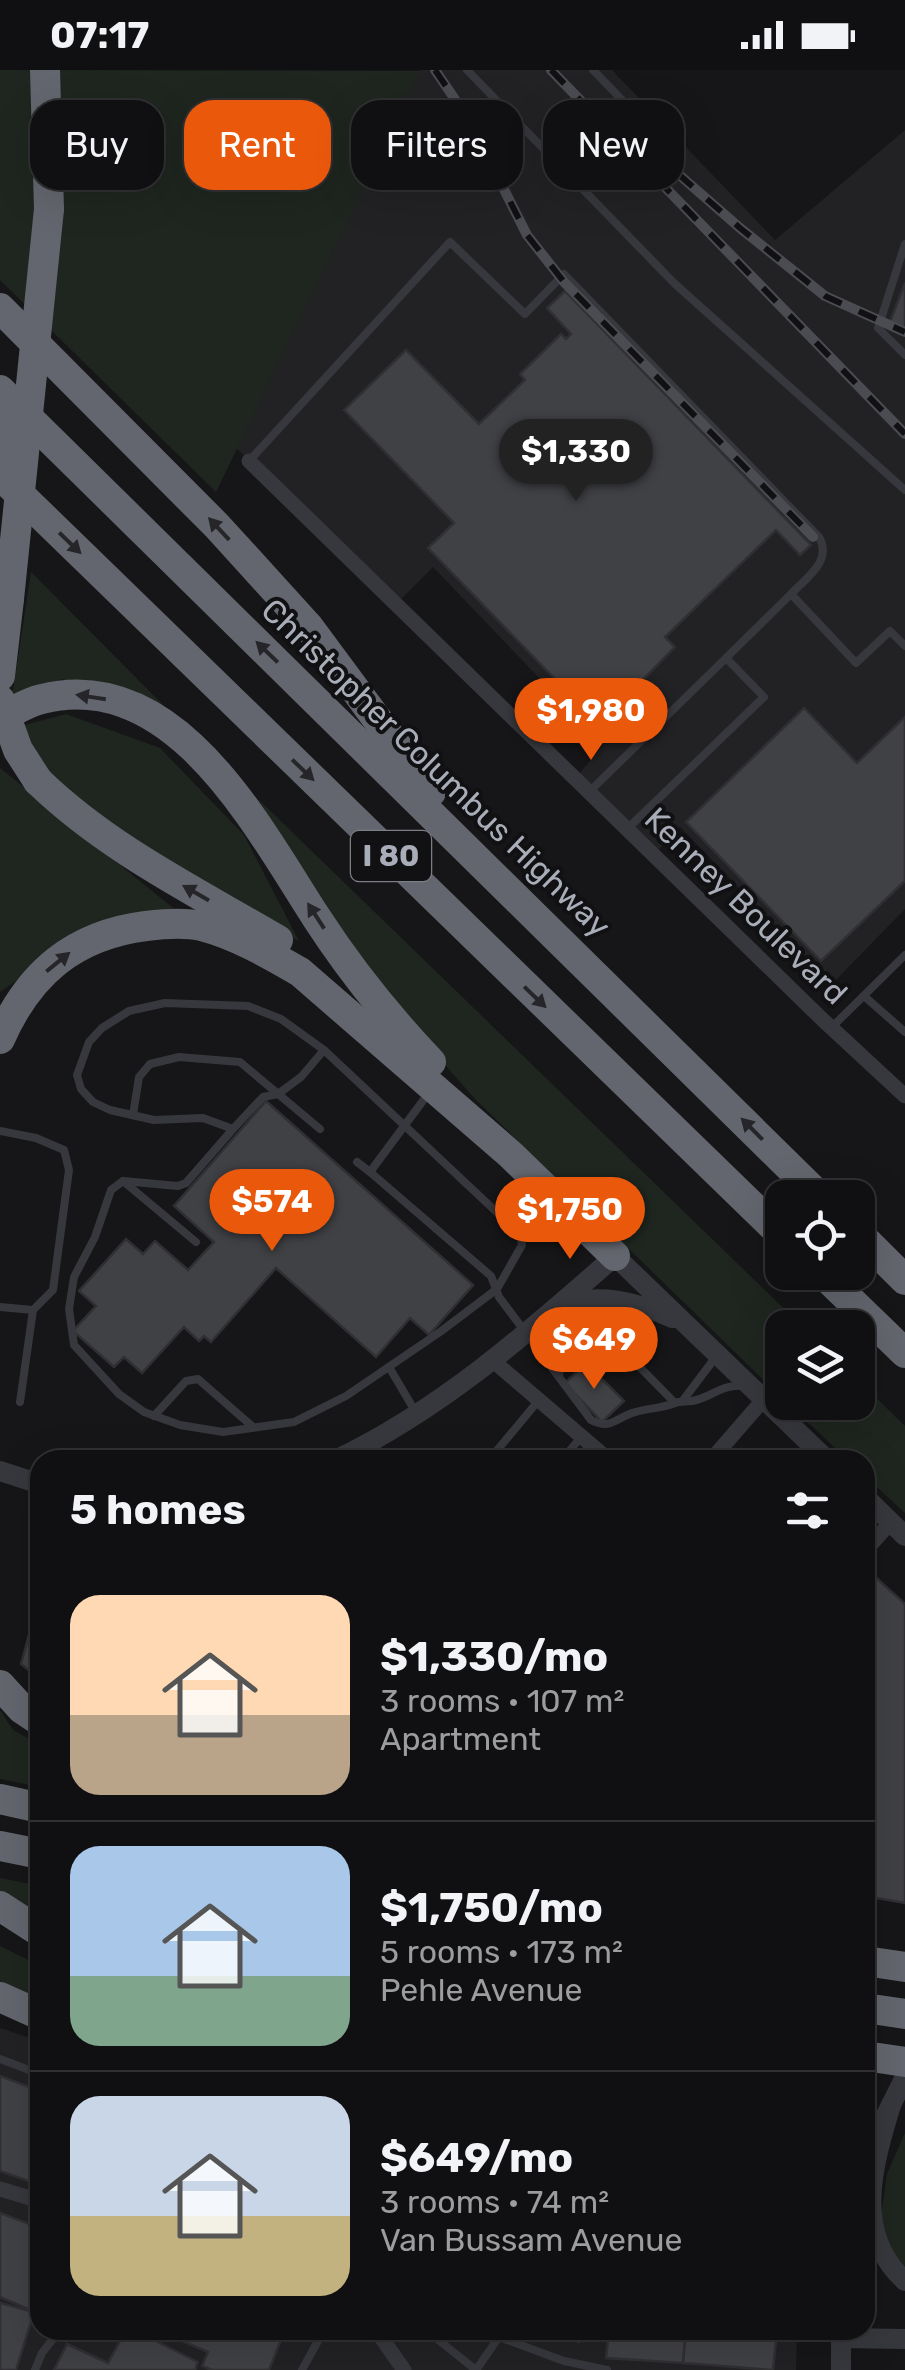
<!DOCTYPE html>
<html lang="en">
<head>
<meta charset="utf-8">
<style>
	body { margin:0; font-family:Rubik,sans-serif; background:#19191b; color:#f1f3f6; height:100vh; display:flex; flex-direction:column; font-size:38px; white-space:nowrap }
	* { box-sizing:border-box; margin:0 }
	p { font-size:32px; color:#9c9d9f }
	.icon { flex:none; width:55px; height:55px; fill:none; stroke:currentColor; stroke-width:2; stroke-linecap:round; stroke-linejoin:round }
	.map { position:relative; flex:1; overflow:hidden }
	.details { position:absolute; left:30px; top:1380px; width:845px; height:890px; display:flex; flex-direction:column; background:#101012; border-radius:30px; box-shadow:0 10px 40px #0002,0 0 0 2px #303032 }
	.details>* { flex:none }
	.guide { position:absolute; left:30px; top:30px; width:845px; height:90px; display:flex; gap:20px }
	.buttons { position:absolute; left:765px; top:1110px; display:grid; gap:20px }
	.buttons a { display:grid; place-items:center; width:110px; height:110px; border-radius:20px; background:#101012; box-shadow:0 10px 40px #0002,0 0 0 2px #303032; font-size:50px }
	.price { position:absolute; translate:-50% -85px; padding:0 22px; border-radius:35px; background:#ea580c; color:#fff; font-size:32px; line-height:65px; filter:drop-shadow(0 2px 5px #0008) }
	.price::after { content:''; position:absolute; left:50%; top:60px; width:30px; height:22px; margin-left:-15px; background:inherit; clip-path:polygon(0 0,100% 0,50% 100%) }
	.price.active { background:#222; color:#fff }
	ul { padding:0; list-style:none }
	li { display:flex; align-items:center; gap:30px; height:250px; padding:0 40px }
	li+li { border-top:2px solid #303032 }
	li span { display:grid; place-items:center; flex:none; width:280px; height:200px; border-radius:30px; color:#555 }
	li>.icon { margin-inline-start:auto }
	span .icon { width:120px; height:120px; fill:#fffc; stroke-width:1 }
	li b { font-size:42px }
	h2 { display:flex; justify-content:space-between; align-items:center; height:120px; padding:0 40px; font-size:42px }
	.tag { padding:0 35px; border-radius:30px; background:#101012; box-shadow:0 10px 40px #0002,0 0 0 2px #303032; font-size:35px; line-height:90px }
	.tag.active { background:#ea580c; color:#fff }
	.status { display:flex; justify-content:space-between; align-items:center; height:70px; padding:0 50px; background:#101012; direction:ltr }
	.status svg { height:28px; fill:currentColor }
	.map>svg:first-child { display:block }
</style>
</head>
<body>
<div class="status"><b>07:17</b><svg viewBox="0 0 49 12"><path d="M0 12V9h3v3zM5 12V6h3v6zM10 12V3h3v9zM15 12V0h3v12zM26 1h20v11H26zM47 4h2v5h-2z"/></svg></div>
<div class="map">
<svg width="905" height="2300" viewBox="0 0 905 2300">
	<rect width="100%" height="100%" fill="#161618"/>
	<!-- built -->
	<g fill="#222225">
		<polygon points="419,0 612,0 775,170 905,60 905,839 832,914 680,757 656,783 574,710 603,675 433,497 399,531 236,378"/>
		<polygon points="0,1958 40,1971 40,2260 797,2260 796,2300 0,2300"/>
	</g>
	<!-- green -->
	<g fill="#1e261f">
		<polygon points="0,0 420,1 216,422 0,210"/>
		<polygon points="31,502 178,650 62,609 11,634"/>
		<polygon points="66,644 160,678 244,765 299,871 232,838 59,725 17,657"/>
		<polygon points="0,698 178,842 85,862 0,922"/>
		<polygon points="258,729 803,1257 782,1258 782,1328 475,1029 349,886"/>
		<polygon points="858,1310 905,1356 905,1443 865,1406 865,1390 848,1390 787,1333 858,1332"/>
		<polygon points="0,1640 13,1660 40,1675 40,1717 0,1709"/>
		<polygon points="0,1808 40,1816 40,1874 0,1851"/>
		<polygon points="0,1876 40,1896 40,1932 0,1914"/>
		<polygon points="905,2063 905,2200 879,2161 887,2104"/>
	</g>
	<!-- building -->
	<g fill="#404145" stroke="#303034" stroke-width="2.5">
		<polygon points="905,213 905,258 890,252"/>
		<polygon points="565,221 811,475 800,485 776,460 665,567 675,577 623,630 616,637 603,624 586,641 428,478 454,453 344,340 406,280 479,354 525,310 520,304 561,264 566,269 571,264 547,238"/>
		<polygon points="804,638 857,693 905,647 905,811 821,891 686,752"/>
		<polygon points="266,1031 473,1215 429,1265 410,1248 376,1287 276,1198 211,1272 204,1266 199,1271 184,1257 142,1303 124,1287 114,1297 73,1261 96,1236 79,1221 126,1169 143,1184 155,1171 188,1200 214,1172 174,1136"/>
		<polygon points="586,1293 624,1331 602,1352 565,1313"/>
		<polygon points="872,1504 905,1534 905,1833 865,1826 865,1512"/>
		<polygon points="40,1525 40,1609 21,1594"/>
		<polygon points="0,2006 40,2021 40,2115 0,2101"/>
		<polygon points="0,2143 40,2158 40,2244 0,2227"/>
		<polygon points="0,2233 34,2242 16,2300 0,2300"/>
		<polygon points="126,2260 134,2260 198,2292 195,2300 54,2300 67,2274 108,2293"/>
		<polygon points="156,2260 285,2260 269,2300 212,2300 202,2296 208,2282"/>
		<polygon points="541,2260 583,2260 579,2272"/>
		<polygon points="609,2260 686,2260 683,2293 606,2288"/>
		<polygon points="686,2260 777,2260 773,2300 683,2293"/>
	</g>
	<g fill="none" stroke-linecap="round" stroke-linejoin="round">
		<!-- service -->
		<g stroke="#37383d" stroke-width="8">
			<polyline points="467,0 674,213 905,420"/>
			<polyline points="593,0 626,34"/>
			<polyline points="905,174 878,258 905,285"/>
			<path d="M 249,391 L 450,172 L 525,244 L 564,204 L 819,467 C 833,491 806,508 791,524"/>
			<polyline points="726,588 791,524 856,593 890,561 905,576"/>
			<polyline points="590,721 726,588 764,627 627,759"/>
			<polyline points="864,926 905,962"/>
			<polyline points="831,958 905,885"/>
			<path d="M 428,1024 L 370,1102 L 491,1206 L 499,1227 L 591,1350 C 610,1360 615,1349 632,1343 C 646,1338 660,1339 675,1333"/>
			<polyline points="133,1045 139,1007 150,994 179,987 240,992 320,1059"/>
			<polyline points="233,1059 186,1113 178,1116 123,1111 111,1120 95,1167 74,1207 69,1239 74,1275 119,1324 144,1342 180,1355 223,1362 294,1352 346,1326 440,1262 497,1219 522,1175 520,1164 324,980 281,949 248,936 165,933 129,941 102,958 89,972 77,1005 81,1019 93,1032 110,1040 154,1050 203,1048 233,1059 263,1027 278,1024 301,1007 324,980"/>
			<polyline points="0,1061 36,1068 64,1080 69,1100 53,1220 33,1240 20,1332"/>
			<polyline points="357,1092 370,1102"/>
			<polyline points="123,1111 196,1172"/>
			<polyline points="0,1237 33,1240"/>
			<polyline points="536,1254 557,1278 569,1282"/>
			<polyline points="389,1297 415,1341"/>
			<path d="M 559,1306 C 561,1283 591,1264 613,1270 L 675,1333 C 680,1331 686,1332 692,1331 C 713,1327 720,1314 744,1316"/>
			<polyline points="684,1329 715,1288"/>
			<polyline points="154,1346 186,1311 198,1309 253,1357"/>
			<polyline points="374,1372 383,1390"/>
			<polyline points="489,1390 539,1330"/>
			<polyline points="562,1390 581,1367"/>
			<polyline points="0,1989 40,2004"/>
			<polyline points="426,2260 476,2300 499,2267 564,2291 607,2300"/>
			<polyline points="35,2300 42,2283 60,2260"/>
			<polyline points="302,2300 324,2260"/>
		</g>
		<!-- minor -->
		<g stroke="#37383d" stroke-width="15">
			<polyline points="249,391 823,950 905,1026"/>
			<polyline points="491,1289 609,1390"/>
			<polyline points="711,1390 764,1329"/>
			<polyline points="865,1481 891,1452"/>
			<polyline points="0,2119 40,2131"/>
			<polyline points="376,2260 404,2300"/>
		</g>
		<!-- tertiary -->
		<g stroke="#37383d" stroke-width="20">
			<path d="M 560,1235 C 600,1223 635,1231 672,1248"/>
			<path d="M 335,1390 C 439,1341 529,1262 615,1186 L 827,1390"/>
			<polyline points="0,1401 40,1414"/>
			<polyline points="865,1427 905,1466"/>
			<path d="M 891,2035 C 873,2095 852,2163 905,2211"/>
			<polyline points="886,2045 905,2007"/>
			<polyline points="841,2268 905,2269"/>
			<polyline points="841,2300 841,2260"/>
		</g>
		<!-- motorway -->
		<g stroke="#63666e" stroke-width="30">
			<polyline points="45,0 49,139"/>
			<polyline points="0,238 217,456 308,556 431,722"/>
			<polyline points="0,320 821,1128"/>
			<polyline points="6,411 782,1165"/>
			<polyline points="0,606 9,529"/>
			<path d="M 0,648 C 13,642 27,632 42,629 C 175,596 257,756 316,847 C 349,898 389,948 431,992"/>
			<path d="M 38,711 C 107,778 195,821 278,870"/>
			<path d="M 0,969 C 29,903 74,865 146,856 C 163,854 184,852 201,856 C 236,865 269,884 300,902 L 511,1085 L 615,1186"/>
			<polyline points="858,1163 905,1210"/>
			<polyline points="821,1202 905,1283"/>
			<polyline points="0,1615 22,1639 40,1651"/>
			<polyline points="0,1729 40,1738"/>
			<polyline points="0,1776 40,1784"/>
			<polyline points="0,1836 40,1862"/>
			<polyline points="865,1891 905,1897"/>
			<polyline points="0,1927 40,1945"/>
			<polyline points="865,1938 905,1944"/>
			<polyline points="865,1986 905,1992"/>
		</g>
		<!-- rail casing -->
		<g stroke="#4a4c52" stroke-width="10">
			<g id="rail">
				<polyline points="435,0 469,50 527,165 564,212 813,467"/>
				<polyline points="551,0 905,364"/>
				<polyline points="621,54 740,158 825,226 905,262"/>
			</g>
		</g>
		<!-- rail -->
		<use href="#rail" stroke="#111113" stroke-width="6" stroke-dasharray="19" stroke-linecap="butt"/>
		<!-- motorway-bridge -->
		<g stroke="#63666e" stroke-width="30">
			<polyline points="0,406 8,337"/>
			<polyline points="9,529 49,139"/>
			<polyline points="0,630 18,680 38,711"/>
		</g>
	</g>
	<!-- one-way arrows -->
	<defs><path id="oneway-solid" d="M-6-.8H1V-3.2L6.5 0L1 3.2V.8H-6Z" transform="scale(2.5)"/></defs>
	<g fill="#26262a">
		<use href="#oneway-solid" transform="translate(219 459) rotate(-133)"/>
		<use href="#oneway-solid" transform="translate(70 473) rotate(44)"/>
		<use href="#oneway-solid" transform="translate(267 582) rotate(-136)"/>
		<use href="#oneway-solid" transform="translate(91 627) rotate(-171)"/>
		<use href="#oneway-solid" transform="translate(303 700) rotate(44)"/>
		<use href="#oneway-solid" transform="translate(196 823) rotate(-150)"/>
		<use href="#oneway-solid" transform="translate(316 846) rotate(-123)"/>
		<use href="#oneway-solid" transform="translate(58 892) rotate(-39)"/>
		<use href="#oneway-solid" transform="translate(535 927) rotate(44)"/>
		<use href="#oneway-solid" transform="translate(752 1059) rotate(-135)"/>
	</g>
	<g text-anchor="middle" stroke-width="8" stroke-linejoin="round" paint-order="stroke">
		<!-- shield labels -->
		<rect fill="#111113" stroke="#7b7e86" stroke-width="2.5" x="351" y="761" width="80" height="50" rx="8"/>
		<g font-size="30" font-weight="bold" fill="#a8adb8">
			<text x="391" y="796">I 80</text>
		</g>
		<!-- street labels -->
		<g font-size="32" fill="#a8adb8" stroke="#111113">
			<text transform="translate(436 698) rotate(44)" y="11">Christopher Columbus Highway</text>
			<text transform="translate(746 836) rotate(44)" y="11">Kenney Boulevard</text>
		</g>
	</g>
</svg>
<div class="buttons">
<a><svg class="icon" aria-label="locate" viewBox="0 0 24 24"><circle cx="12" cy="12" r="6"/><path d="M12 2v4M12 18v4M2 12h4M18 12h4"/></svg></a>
<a><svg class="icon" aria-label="layers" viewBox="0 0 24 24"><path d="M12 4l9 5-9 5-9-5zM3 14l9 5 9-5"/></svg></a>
</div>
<b class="price active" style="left:576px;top:434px">$1,330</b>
<b class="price" style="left:591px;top:693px">$1,980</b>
<b class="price" style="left:272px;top:1184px">$574</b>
<b class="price" style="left:570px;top:1192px">$1,750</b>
<b class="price" style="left:594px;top:1322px">$649</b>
<div class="guide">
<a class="tag">Buy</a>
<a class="tag active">Rent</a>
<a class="tag">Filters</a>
<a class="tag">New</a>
</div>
<section class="details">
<h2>5 homes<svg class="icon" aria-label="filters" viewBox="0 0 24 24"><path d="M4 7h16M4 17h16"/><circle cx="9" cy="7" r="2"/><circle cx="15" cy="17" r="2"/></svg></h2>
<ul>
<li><span style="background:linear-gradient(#ffd9b3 60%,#b9a48a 0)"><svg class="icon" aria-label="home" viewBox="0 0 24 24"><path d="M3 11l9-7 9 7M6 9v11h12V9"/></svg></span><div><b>$1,330/mo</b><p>3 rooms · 107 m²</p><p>Apartment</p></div></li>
<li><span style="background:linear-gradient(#a9c7e8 65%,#7fa58c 0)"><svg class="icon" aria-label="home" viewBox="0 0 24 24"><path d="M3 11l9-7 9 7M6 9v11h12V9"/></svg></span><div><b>$1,750/mo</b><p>5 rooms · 173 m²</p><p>Pehle Avenue</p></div></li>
<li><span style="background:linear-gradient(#c9d6e8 60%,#c2b280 0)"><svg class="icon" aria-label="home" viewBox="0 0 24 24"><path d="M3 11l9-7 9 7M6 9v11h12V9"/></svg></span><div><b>$649/mo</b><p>3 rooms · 74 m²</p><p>Van Bussam Avenue</p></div></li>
</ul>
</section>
</div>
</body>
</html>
